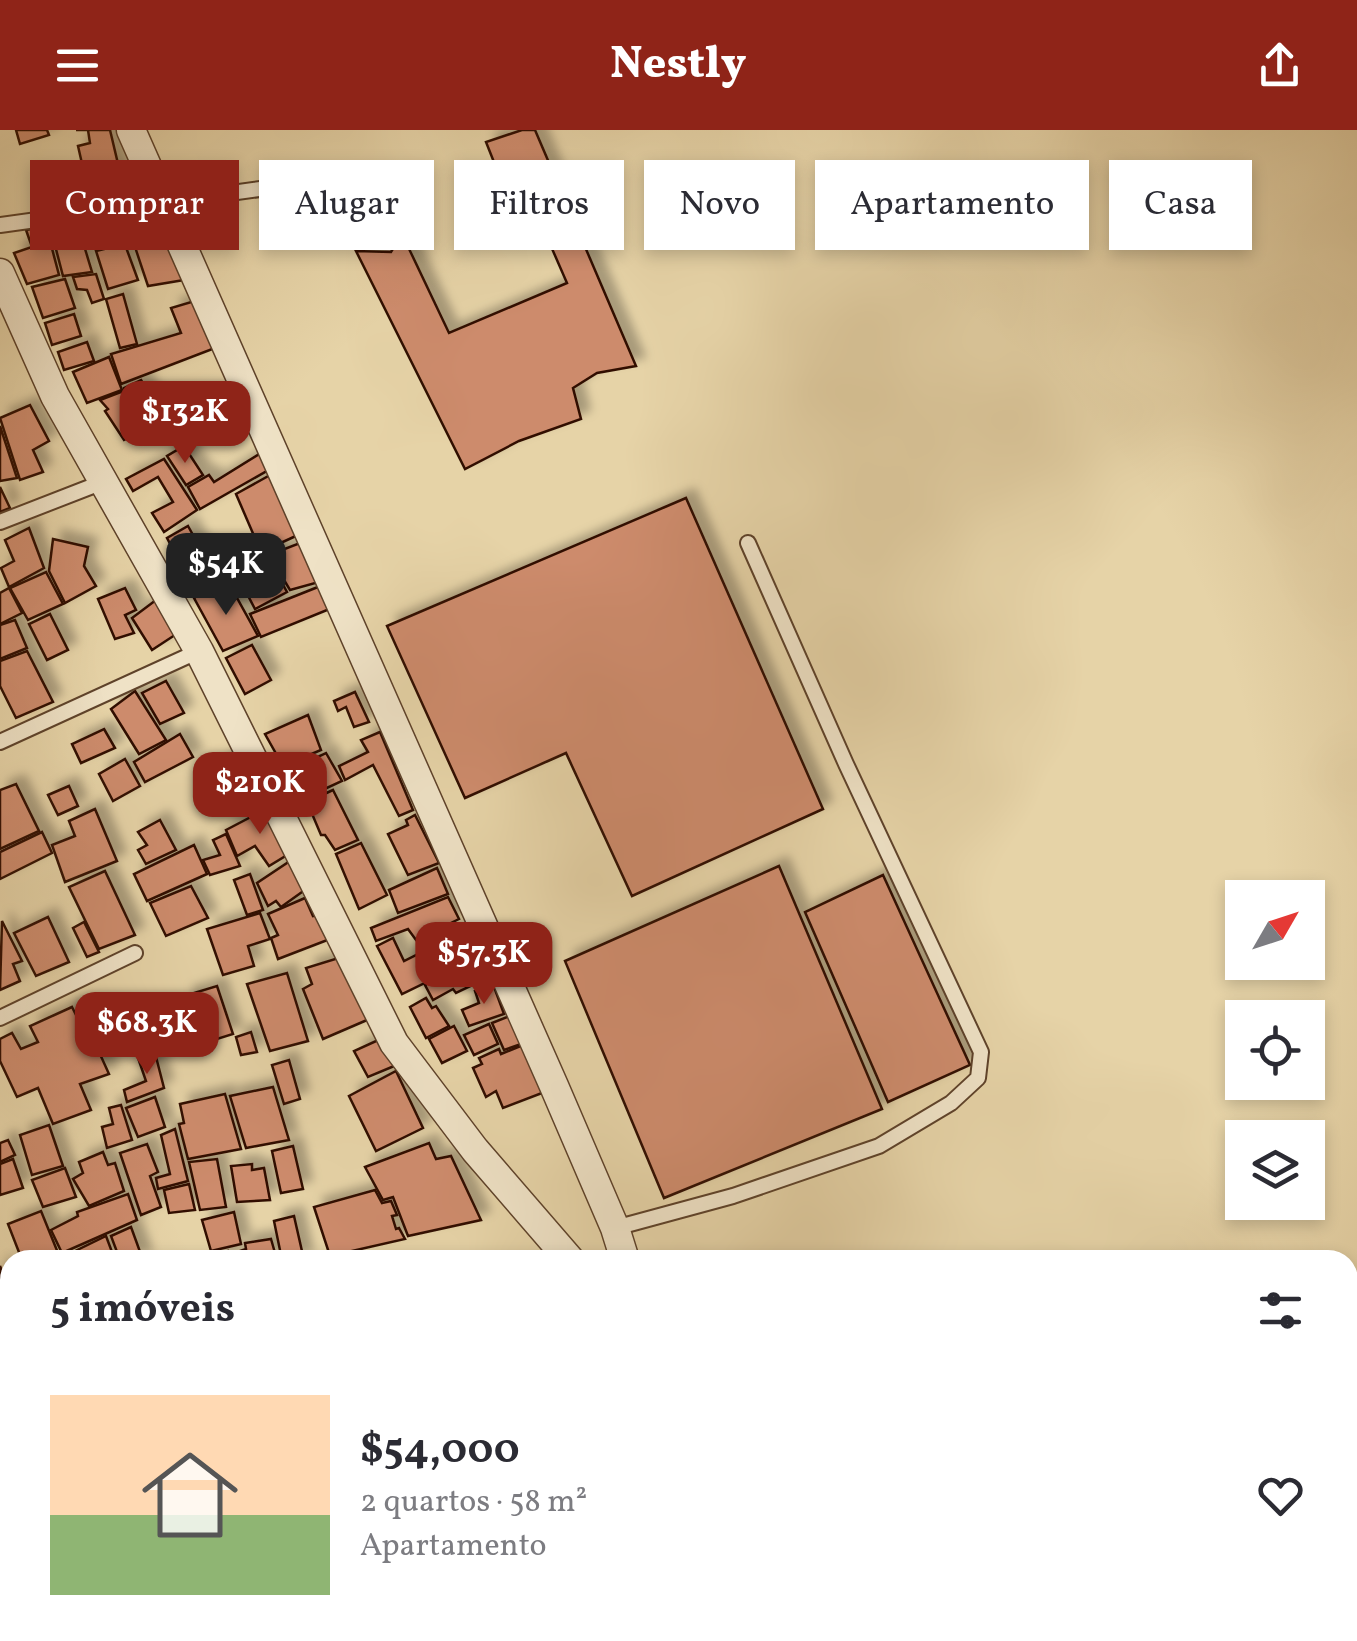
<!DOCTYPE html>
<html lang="pt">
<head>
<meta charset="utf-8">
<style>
	body { margin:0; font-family:Vollkorn,serif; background:#f2f2f3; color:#2b2b33; height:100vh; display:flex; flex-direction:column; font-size:38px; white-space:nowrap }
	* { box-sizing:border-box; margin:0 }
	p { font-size:32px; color:#7c7c81 }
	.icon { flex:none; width:55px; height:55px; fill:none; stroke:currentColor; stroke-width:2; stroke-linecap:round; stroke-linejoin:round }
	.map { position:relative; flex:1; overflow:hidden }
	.panel { position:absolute; left:0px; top:1120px; width:1358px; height:392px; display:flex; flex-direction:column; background:#fff; border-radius:30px 30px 0 0; box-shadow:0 5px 15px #0003 }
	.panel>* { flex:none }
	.guide { position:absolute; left:30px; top:30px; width:1298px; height:90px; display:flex; gap:20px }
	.needle { width:65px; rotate:51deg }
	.controls { position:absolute; left:1225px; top:750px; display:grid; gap:20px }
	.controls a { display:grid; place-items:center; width:100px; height:100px; border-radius:0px; background:#fff; box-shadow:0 5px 15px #0003; font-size:50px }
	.price { position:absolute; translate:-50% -85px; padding:0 22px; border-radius:20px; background:#8f2418; color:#fff; font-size:32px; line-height:65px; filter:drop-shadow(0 2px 5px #0008) }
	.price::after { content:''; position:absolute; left:50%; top:60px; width:30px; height:22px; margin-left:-15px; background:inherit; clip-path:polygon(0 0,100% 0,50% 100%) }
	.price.active { background:#222; color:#fff }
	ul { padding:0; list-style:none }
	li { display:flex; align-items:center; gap:30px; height:250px; padding:0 50px }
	li span { display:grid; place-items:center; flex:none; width:280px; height:200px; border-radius:0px; color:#555 }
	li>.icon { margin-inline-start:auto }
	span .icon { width:120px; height:120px; fill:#fffc; stroke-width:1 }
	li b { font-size:42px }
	h2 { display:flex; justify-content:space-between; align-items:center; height:120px; padding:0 50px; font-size:42px }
	.pill { padding:0 35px; border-radius:0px; background:#fff; box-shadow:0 5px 15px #0003; font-size:35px; line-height:90px }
	.pill.active { background:#8f2418; color:#fff }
	header { display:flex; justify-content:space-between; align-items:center; height:130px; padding:0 50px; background:#8f2418; color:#fff; font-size:45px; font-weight:800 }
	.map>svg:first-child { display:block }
</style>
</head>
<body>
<header><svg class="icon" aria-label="menu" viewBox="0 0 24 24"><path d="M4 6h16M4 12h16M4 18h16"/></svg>Nestly<svg class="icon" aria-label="share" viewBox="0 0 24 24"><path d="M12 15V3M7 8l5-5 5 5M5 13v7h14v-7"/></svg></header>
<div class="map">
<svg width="1357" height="1511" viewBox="0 0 1357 1511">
	<defs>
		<filter id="shadow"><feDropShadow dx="9" dy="-9" stdDeviation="5" flood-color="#0004"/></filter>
	</defs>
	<rect width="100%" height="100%" fill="#e6d3a7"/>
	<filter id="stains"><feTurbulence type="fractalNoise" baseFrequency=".002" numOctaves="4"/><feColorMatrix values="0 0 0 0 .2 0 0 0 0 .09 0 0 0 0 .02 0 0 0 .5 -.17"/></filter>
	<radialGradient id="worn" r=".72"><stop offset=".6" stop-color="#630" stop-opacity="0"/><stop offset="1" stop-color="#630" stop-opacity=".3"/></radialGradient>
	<!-- building -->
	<g fill="#cd8b6c" stroke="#301100" stroke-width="2.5" filter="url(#shadow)">
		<polygon points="16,0 47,0 49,5 20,14"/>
		<polygon points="76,0 110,0 123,55 93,64 89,52 99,48 96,35 83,38 78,16 90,13 88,0"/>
		<polygon points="522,0 535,0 636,236 597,243 573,258 581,289 519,311 465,339 356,121 391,122 402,104 449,203 567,153 526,59 503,55 486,12"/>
		<polygon points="162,91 184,150 148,156 129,99"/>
		<polygon points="46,96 59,145 27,154 14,123 32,117 26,100"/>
		<polygon points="79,99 92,142 63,146 51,100"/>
		<polygon points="102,100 120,101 138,150 108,159 96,121 108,118"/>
		<polygon points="96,144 104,169 92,173 87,160 77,159 73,147"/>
		<polygon points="65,149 75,178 43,188 32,157"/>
		<polygon points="123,164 137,214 120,218 106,169"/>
		<polygon points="198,170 215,218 121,254 111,224 181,203 171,178"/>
		<polygon points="74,184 81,206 52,215 45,193"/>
		<polygon points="87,212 94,231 64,240 58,222"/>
		<polygon points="109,227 122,260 87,273 73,242"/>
		<polygon points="141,250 165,290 124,310 105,281 108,279 100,270 124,261 124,258"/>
		<polygon points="30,275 49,311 33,320 43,342 20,350 0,288"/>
		<polygon points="0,296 17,348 0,351"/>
		<polygon points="184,316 203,345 186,355 167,326"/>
		<polygon points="261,323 272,338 200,379 188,357 209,345 214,352"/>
		<polygon points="164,329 197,380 164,402 152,383 173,372 158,347 133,361 126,349"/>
		<polygon points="272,344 298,405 261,422 236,364"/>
		<polygon points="0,357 10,378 0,382"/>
		<polygon points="686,368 823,679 632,766 566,623 465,668 387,496"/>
		<polygon points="188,396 208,432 186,444 167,408"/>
		<polygon points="29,398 44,438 9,457 1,438 14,431 5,410"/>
		<polygon points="53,409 88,417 84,436 96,456 65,473 49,441"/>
		<polygon points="300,413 319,452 290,460 269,425"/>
		<polygon points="268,428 287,462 255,479 244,458 231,459 225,445 253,430 257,435"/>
		<polygon points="46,442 63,474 28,490 10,458"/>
		<polygon points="219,455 230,472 237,468 258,506 223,521 194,468"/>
		<polygon points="323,455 332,478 261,507 250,484"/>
		<polygon points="9,458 22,483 0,494 0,463"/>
		<polygon points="125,458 136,480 125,485 134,503 115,509 98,469"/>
		<polygon points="156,470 178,503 152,520 132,488"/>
		<polygon points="50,484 68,520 47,530 29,494"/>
		<polygon points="15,490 27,518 0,529 0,495"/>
		<polygon points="252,515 271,550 245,564 226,528"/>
		<polygon points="27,521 53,572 16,588 0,556 0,531"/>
		<polygon points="166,551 184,583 160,594 142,563"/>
		<polygon points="135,561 166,610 139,624 111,579"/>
		<polygon points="355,562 369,592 354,597 346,577 338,581 334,571"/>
		<polygon points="308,585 321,620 283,636 265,604"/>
		<polygon points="104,599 115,618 81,633 72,614"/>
		<polygon points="380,602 413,680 399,686 373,635 345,650 339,636 368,622 361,610"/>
		<polygon points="180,604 193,627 145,652 134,632"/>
		<polygon points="326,623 342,651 303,669 289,640"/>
		<polygon points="232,626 263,666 238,685 207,646"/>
		<polygon points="125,629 140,656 113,671 99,644"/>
		<polygon points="16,654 39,701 0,719 0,660"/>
		<polygon points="69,656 78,676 58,685 48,665"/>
		<polygon points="333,660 358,710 335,720 325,705 321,705 307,672"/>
		<polygon points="270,677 292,722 269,736 255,716 237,726 226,700"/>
		<polygon points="95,679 117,731 65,752 52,715 75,706 69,691"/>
		<polygon points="415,685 439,733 408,745 388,704 408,695 406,690"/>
		<polygon points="160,690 176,720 146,734 138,720 147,715 138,702"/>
		<polygon points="42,702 52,723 0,749 0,722"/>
		<polygon points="226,704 240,736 210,745 203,730 220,725 213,710"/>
		<polygon points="361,713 387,765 359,779 336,724"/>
		<polygon points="194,715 207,744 147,771 134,744"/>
		<polygon points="290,731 309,757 281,777 276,771 268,776 257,753"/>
		<polygon points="779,736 882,979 664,1068 565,831"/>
		<polygon points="437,738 448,764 398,783 389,760"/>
		<polygon points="105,741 135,805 99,819 69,757"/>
		<polygon points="250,744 263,780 247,785 234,750"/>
		<polygon points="883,745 970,935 888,972 805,782"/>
		<polygon points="191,756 208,788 166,806 150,773"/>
		<polygon points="448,767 459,789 416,810 408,799 376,811 371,798"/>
		<polygon points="305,768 313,786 319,785 330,809 278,829 271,808 278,805 268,784"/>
		<polygon points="260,783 270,809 248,816 254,836 223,845 207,799"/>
		<polygon points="48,787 69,832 36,846 14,803"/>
		<polygon points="2,791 22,831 13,834 20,851 0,860"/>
		<polygon points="84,792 99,822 87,827 73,798"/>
		<polygon points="466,800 480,826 402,864 377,816 393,808 404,831"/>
		<polygon points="345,826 374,887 323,909 303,859 312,854 306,838"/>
		<polygon points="470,833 479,852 456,863 453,859 433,870 425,855"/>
		<polygon points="287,843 308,911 270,921 247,854"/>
		<polygon points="493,854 504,884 469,896 462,880 479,873 475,861"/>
		<polygon points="217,856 233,904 201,914 184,866"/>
		<polygon points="426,868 432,878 436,876 449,896 426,908 410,877"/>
		<polygon points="72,877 80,893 85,891 109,944 80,954 91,980 53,994 38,958 17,967 0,931 0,909 12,903 21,919 38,912 30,896"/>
		<polygon points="512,885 524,913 504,920 492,893"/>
		<polygon points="489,894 498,914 474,925 464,905"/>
		<polygon points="454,896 467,921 442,933 429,909"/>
		<polygon points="251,902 257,922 241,925 236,907"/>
		<polygon points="385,907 399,934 368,947 354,921"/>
		<polygon points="523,915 542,963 503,978 496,961 486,967 473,938 482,934 479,928 499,919 501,924"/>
		<polygon points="154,919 164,958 127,972 124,960 146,951 137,925"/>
		<polygon points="289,930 300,969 284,974 272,935"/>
		<polygon points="396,941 423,998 376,1021 349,966"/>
		<polygon points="273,957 289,1010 246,1018 230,966"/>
		<polygon points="225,964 241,1019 188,1029 179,994 184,993 180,974"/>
		<polygon points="155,967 165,997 138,1007 126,978"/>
		<polygon points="121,975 132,1010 107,1018 102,997 113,994 109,978"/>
		<polygon points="49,995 63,1036 32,1045 20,1005"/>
		<polygon points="175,999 188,1051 158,1059 156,1048 170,1044 161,1005"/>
		<polygon points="8,1010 15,1025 0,1032 0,1013"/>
		<polygon points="429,1013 436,1029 451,1026 481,1090 408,1106 393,1067 383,1070 365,1037"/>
		<polygon points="147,1014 158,1042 150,1046 161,1077 141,1085 120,1023"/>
		<polygon points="293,1016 303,1059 281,1063 272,1021"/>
		<polygon points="103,1022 108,1035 115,1033 124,1061 89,1076 73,1049 83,1043 79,1032"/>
		<polygon points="13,1029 23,1058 0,1065 0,1034"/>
		<polygon points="217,1029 226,1077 200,1080 189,1032"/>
		<polygon points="252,1034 252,1040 264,1038 270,1070 237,1072 231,1036"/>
		<polygon points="65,1038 76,1067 43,1077 32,1050"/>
		<polygon points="189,1054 195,1080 169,1083 164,1060"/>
		<polygon points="375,1060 382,1073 391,1071 397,1085 392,1086 396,1099 399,1098 405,1109 330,1126 314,1077"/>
		<polygon points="128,1064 137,1090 62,1123 51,1100 78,1086 77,1082"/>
		<polygon points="41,1081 58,1123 35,1130 22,1130 8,1094"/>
		<polygon points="234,1082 241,1114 211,1121 202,1090"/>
		<polygon points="294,1086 304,1130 282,1130 274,1091"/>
		<polygon points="131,1097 143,1130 120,1130 111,1106"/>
		<polygon points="106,1106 115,1130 67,1130 65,1126"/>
		<polygon points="271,1109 277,1130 236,1130 234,1123 246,1119 245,1113"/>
		<polygon points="228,1121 231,1130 209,1130 208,1126"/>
		<polygon points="0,1136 10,1163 0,1166"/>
		<polygon points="10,1167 10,1200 0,1202 0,1170"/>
		<polygon points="10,1302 10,1364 0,1367 0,1303"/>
		<polygon points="10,1370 10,1395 2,1373"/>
		<polygon points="2,1399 10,1416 10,1433 0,1440"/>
		<polygon points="10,1440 12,1502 8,1511 3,1511 0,1510 0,1448"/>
		<polygon points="1357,1491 1357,1511 1313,1511 1332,1502 1348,1502 1348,1496"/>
		<polygon points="48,1502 79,1502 75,1511 48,1511"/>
		<polygon points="101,1502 121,1502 132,1506 131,1511 100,1511"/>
		<polygon points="193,1502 224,1502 222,1511 207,1511 192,1506"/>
		<polygon points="250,1502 292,1502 292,1511 249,1511"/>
		<polygon points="366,1502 397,1502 398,1506 366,1507"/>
		<polygon points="418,1502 455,1502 457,1511 420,1511"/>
		<polygon points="463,1502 511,1502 466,1511"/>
		<polygon points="527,1502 551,1502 553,1511 494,1511 493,1508"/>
		<polygon points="581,1502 616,1502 617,1509 582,1511"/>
		<polygon points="891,1502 960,1502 939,1511 894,1511"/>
	</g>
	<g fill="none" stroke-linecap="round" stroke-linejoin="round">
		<!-- lane casing -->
		<g stroke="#5e422a" stroke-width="18">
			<g id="lane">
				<polyline points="0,95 404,39"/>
				<polyline points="0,392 103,352"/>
				<polyline points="0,612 199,521"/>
				<polyline points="0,888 135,823"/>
				<polyline points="615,1098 733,1066 879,1016 951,973 978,948 981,922 846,634 748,413"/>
				<polyline points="0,1217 10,1250"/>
			</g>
		</g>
		<!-- street casing -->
		<g stroke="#5e422a" stroke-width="31">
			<g id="street">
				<polyline points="131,0 554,956 615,1098 625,1130"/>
				<polyline points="0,143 55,266 199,521 394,913 475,1020 570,1130"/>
				<polyline points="746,1502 749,1511"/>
			</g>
		</g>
		<!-- lane -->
		<use href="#lane" stroke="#efe2c6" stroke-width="14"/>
		<!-- street -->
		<use href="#street" stroke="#efe2c6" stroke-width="28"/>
	</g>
	<rect width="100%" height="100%" filter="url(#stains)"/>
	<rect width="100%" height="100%" fill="url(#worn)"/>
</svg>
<div class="controls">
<a><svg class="needle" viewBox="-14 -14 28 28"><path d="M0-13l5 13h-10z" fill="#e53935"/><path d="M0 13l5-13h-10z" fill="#7c7c81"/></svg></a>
<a><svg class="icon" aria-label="locate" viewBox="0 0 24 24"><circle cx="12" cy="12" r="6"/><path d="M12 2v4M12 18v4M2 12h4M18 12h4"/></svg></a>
<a><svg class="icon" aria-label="layers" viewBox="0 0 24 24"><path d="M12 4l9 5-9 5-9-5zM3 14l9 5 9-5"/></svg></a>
</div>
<b class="price" style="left:185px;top:336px">$132K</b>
<b class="price active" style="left:226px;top:488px">$54K</b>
<b class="price" style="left:260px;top:707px">$210K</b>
<b class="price" style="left:484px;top:877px">$57.3K</b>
<b class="price" style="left:147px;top:947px">$68.3K</b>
<div class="guide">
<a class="pill active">Comprar</a>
<a class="pill">Alugar</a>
<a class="pill">Filtros</a>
<a class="pill">Novo</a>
<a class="pill">Apartamento</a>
<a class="pill">Casa</a>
</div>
<section class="panel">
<h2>5 imóveis<svg class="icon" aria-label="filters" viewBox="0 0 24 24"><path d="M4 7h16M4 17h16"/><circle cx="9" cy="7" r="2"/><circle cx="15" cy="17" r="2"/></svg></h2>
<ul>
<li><span style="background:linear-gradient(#ffd9b3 60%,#8fb573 0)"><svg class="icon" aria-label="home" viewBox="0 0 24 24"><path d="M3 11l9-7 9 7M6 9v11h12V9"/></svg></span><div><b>$54,000</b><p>2 quartos · 58 m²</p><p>Apartamento</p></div><svg class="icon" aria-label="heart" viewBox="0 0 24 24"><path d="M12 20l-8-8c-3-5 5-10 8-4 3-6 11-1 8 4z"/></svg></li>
</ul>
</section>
</div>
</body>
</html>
